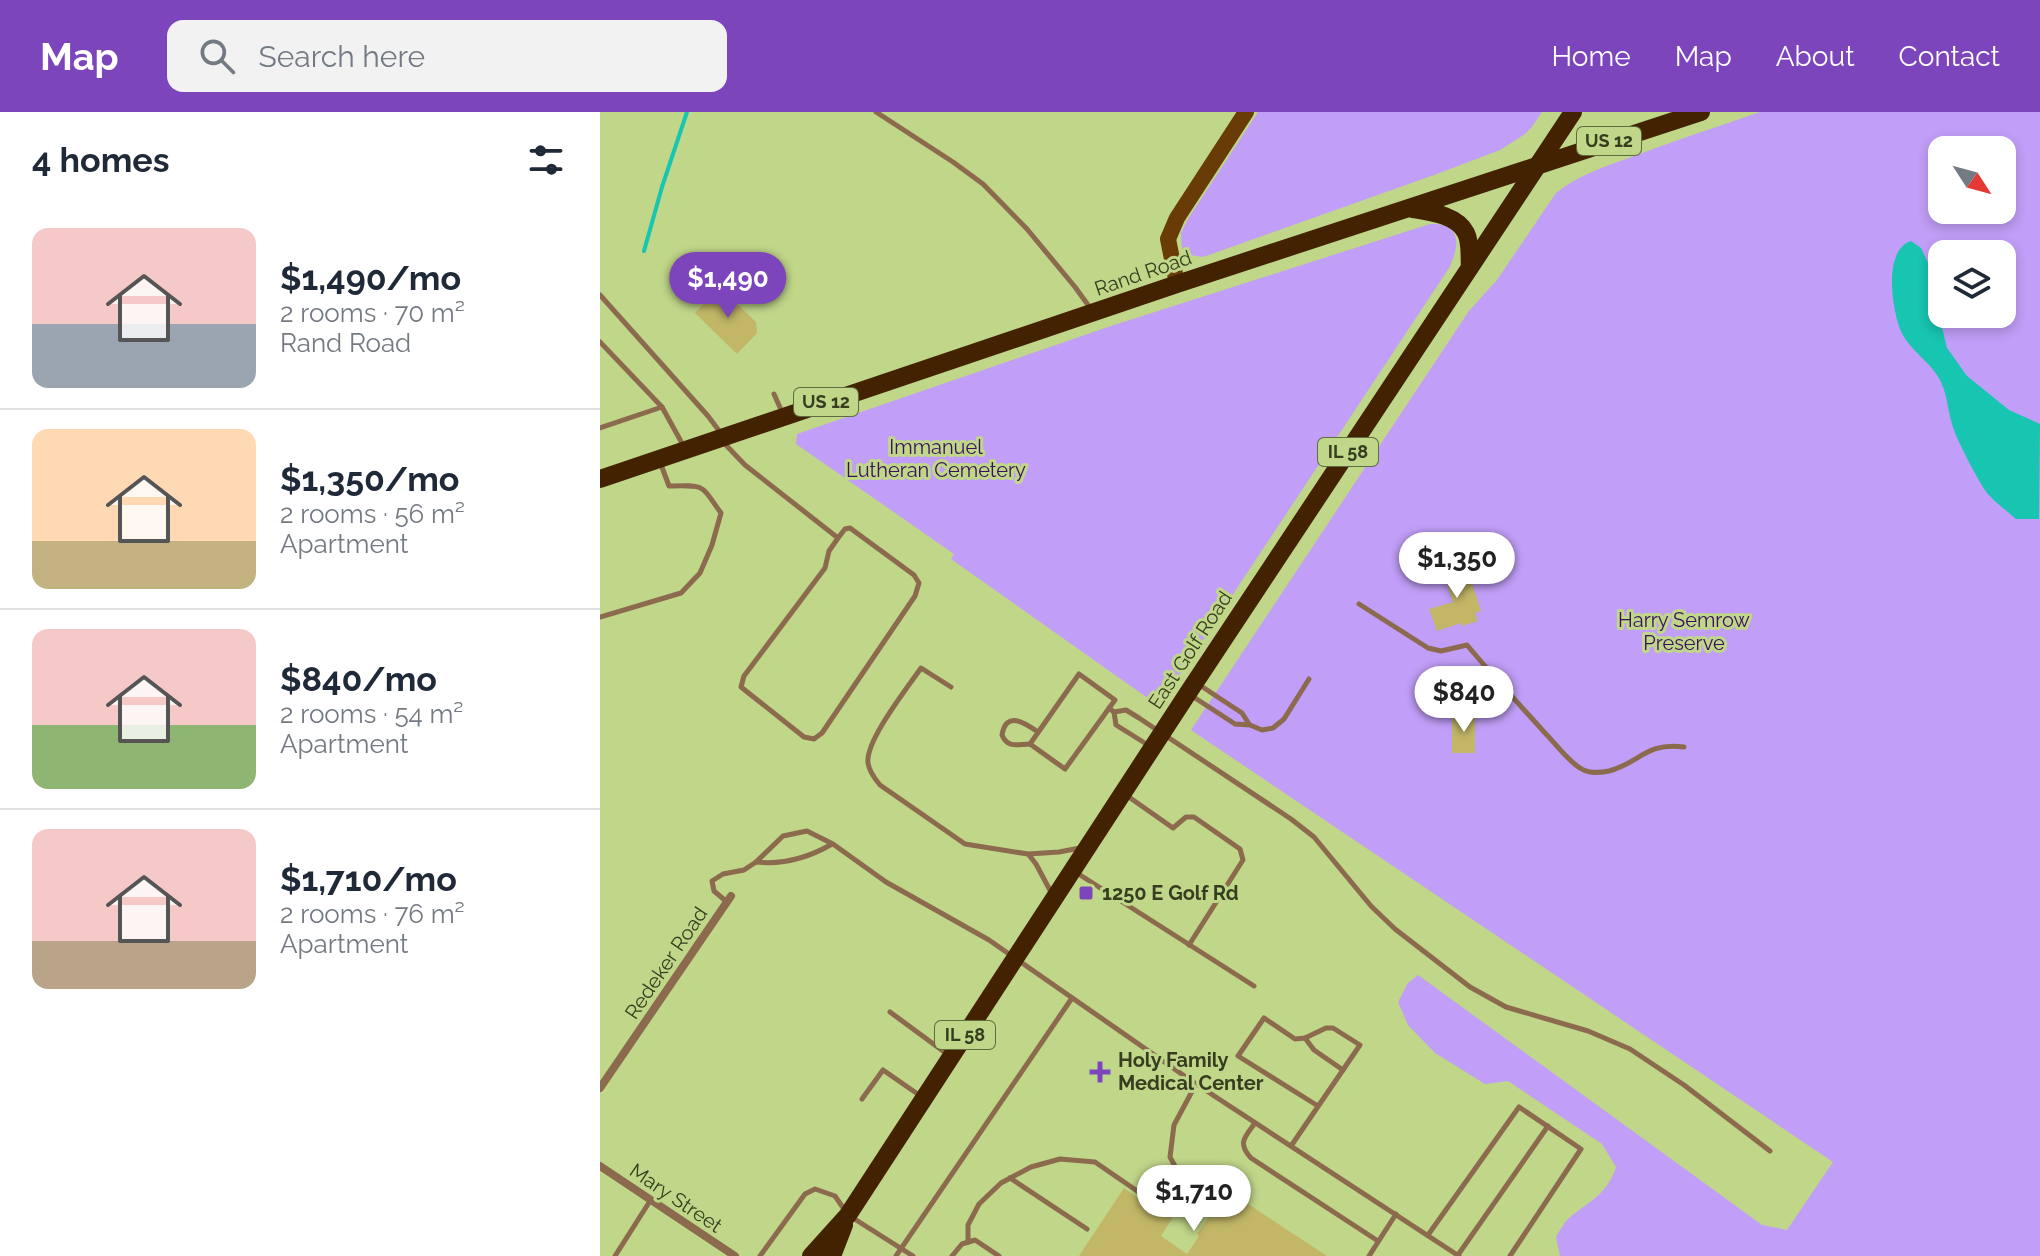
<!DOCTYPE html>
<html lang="en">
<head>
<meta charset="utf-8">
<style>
	body { margin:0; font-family:Raleway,sans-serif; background:#f2f2f3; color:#1f2937; height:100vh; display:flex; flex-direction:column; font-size:30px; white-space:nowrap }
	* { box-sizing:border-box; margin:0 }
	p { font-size:26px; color:#747a83 }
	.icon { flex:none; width:44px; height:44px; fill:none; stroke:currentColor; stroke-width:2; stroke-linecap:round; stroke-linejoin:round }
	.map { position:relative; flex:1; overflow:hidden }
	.details { display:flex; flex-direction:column; background:#fff; width:600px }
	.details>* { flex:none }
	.needle { width:52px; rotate:126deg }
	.buttons { position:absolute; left:1328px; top:24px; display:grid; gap:16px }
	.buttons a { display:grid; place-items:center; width:88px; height:88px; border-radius:16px; background:#fff; box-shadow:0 4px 12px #0003; font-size:40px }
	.price { position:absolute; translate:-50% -68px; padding:0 18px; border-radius:28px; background:#fff; color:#222; font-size:26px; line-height:52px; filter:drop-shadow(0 2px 4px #0008) }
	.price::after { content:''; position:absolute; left:50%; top:48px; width:24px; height:18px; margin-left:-12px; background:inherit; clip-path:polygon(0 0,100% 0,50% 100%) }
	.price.current { background:#7c45bc; color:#fff }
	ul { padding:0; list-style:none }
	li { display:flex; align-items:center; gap:24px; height:200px; padding:0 32px }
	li+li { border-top:2px solid #e0e1e3 }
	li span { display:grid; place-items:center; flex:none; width:224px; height:160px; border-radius:16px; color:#555 }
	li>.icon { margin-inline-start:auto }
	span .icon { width:96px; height:96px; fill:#fffc; stroke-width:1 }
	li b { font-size:34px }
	h2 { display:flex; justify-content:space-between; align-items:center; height:96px; padding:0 32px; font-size:34px }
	header { display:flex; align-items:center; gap:48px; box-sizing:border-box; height:112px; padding:0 40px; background:#7c45bc; color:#fff }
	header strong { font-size:38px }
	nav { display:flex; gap:44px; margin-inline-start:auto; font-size:28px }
	.search { width:560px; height:72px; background:#f2f2f3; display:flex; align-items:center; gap:20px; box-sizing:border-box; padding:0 28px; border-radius:16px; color:#747a83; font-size:30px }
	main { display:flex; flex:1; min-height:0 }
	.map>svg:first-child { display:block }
</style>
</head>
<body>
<header>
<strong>Map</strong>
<div class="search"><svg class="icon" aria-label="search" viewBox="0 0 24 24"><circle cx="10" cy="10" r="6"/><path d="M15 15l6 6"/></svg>Search here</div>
<nav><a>Home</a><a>Map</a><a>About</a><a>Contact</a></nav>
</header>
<main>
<section class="details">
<h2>4 homes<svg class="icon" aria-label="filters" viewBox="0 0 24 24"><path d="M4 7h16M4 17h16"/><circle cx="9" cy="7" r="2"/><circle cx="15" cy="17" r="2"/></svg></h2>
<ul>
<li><span style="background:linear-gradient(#f6c9c9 60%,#9aa5b1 0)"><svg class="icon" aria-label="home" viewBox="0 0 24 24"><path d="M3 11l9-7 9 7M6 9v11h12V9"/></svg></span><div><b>$1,490/mo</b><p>2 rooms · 70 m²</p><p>Rand Road</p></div></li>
<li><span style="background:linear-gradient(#ffd9b3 70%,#c2b280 0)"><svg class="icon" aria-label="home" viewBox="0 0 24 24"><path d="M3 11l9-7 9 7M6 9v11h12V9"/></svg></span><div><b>$1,350/mo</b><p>2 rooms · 56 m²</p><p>Apartment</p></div></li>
<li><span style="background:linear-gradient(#f6c9c9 60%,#8fb573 0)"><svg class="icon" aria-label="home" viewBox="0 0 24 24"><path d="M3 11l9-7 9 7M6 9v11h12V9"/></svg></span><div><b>$840/mo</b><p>2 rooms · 54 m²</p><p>Apartment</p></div></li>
<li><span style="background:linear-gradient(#f6c9c9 70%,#b9a48a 0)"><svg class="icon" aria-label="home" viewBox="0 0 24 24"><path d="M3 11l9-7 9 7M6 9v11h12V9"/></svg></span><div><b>$1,710/mo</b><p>2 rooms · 76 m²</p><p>Apartment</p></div></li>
</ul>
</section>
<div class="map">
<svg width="1440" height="1144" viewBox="0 0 1440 1144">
	<rect width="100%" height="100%" fill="#c0d689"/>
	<!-- green -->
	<g fill="#c19ef7" fill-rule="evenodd">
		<polygon points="658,0 942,0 931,16 925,22 900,38 834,63 603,145 590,143 582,136 581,121 588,107"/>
		<path d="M 1160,0 L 1440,0 L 1440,1144 L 960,1144 L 956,1125 C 959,1119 963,1113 967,1108 C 988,1089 1007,1084 1016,1055 L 1002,1032 L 908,969 L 885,972 L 835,941 L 808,913 L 798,890 L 808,871 L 818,863 L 1162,1113 L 1187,1118 L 1233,1050 L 591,618 L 869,199 L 897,168 L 956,81 C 978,63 1004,55 1029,46 C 1073,29 1117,15 1160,0 ZM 1342,38 L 1402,38 L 1402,98 L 1342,98 ZM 1342,142 L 1402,142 L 1402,202 L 1342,202 Z"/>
		<path d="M 830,112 C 862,111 860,134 849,156 L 559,594 L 351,447 L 354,442 L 196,332 L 197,322 L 508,215 Z"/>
	</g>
	<!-- water -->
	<path fill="#17c5b0" d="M 1311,129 L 1321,136 L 1328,151 L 1332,174 L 1347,236 L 1367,264 L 1409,298 L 1440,312 L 1439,407 L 1416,407 C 1407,399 1396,391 1388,382 C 1380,373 1358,330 1354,318 C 1348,302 1348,285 1341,270 C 1332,250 1308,238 1300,217 C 1292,196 1283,138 1311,129 Z"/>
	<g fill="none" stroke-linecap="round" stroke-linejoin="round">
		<!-- stream -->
		<polyline stroke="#17c5b0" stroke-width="4" points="44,139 62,75 87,0"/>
	</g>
	<!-- building -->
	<g fill="#c2b767">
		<polygon points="119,175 156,210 157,221 137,242 95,201"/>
		<polygon points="865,450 881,499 875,501 878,509 862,514 861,511 837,519 829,497 853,490 842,458"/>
		<rect x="852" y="604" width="23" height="37"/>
		<polygon points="524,1076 553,1097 562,1098 573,1105 561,1124 587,1142 599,1124 597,1122 627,1078 727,1144 479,1144"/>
	</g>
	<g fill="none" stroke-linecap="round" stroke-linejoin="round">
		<!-- lane -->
		<g stroke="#8b6a4e" stroke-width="5">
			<polyline points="276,0 353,50 383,72 427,117 475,175 491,197"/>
			<polyline points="0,183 108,304 120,320"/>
			<polyline points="0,230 62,295 83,333"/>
			<polyline points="174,282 182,300"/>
			<polyline points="0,316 62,295"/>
			<polyline points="123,330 145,353 238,426 229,439 225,456 144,564 141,575 204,625 214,627 222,621 315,484 319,471 314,463 250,416 245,417 238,426"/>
			<path d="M 759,492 L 828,536 L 841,539 L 867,533 C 892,563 919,592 945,621 C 956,632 967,648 980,656 C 989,662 999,661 1009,659 C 1040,651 1045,630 1084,635"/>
			<path d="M 0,505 L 81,481 L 100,461 L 112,433 L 121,401 C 100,372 106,373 69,374 L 60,350"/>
			<polygon points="479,562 515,588 465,657 430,632"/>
			<polyline points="598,572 642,601 649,612"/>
			<path d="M 351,575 L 321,556 C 308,575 265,629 268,651 C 269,659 275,667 280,673 L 365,732 L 428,742 L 459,740 L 480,736"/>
			<polyline points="592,584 635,612 650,613 662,618 673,616 684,607 709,567"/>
			<polyline points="509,596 514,600 526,598 539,606 691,707 714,725 771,794 795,817 870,875 906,895 988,919 1030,937 1084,973 1170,1039"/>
			<polyline points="514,600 516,613 548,633"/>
			<path d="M 430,632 C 418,632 408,637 402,623 C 406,598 425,611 438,620"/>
			<polyline points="526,683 573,716 586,705 594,705 640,737 643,748 589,833"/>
			<polyline points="429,743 436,752 452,782"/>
			<path d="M 156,750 C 184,753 208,746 232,732"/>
			<polyline points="477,761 654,874"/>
			<polyline points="127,790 114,779 112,769 123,762 144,758 156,750 183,724 207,719 233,732 286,770 389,828 596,972 859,1144"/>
			<polyline points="290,900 347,942"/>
			<polyline points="705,926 714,938 743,958"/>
			<polyline points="596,972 574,1013 570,1045 584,1071 611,1088"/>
			<polyline points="262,987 283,958 322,985"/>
			<path d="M 655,1011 C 645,1025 637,1031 651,1046 L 778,1129"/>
			<polyline points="691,1034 760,933 733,916 726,916 705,926 695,927 664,906 638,944 718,994"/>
			<polyline points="410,1066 487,1117"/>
			<polyline points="253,1106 313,1144"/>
			<polyline points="828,1123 919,995 981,1037 910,1144"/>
			<polyline points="368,1130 368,1113 379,1092 401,1071 431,1055 460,1047 495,1050 556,1092 570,1092 590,1103"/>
			<polyline points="858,1143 948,1014"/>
			<polyline points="15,1144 50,1089"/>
			<polyline points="160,1144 205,1082 215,1077 235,1084 246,1100"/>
			<polyline points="296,1144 472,886"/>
			<polyline points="352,1144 362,1132 375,1128 399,1144"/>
			<polyline points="769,1144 796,1102"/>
		</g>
		<!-- street -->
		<g stroke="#8b6a4e" stroke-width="8">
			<polyline points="0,976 131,784"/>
			<polyline points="0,1054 135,1144"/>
		</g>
		<!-- secondary -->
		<polyline stroke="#693b07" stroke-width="16" points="577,172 568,127 577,106 646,0"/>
		<!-- primary -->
		<g stroke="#422201" stroke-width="18">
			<path d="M 813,97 C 831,100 857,103 866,121 C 871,131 869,145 870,155"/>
			<polyline points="0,367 577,172 1101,0"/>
			<polyline points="211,1144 248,1103 588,581 973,0"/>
			<polyline points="232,1144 244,1113"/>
		</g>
	</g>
	<!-- markers -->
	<g fill="#7c45bc" stroke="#c0d689" stroke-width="3">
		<rect x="478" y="773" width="16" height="16" rx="4"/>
		<path d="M496 948h8v8h8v8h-8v8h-8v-8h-8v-8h8z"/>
	</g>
	<g text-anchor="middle" stroke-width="6" stroke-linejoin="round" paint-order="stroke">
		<!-- shield labels -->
		<g fill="#c0d689" stroke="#5f6c3f" stroke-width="2">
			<rect x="977" y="15" width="64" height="28" rx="6"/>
			<rect x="194" y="276" width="64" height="28" rx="6"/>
			<rect x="718" y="326" width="60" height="28" rx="6"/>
			<rect x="335" y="909" width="60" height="28" rx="6"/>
		</g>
		<g font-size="18" font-weight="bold" fill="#363e1f">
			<text x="1009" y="35">US 12</text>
			<text x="226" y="296">US 12</text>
			<text x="748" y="346">IL 58</text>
			<text x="365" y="929">IL 58</text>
		</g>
		<!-- street labels -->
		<g font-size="20" fill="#363e1f" stroke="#c0d689">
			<text transform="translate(543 161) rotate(-19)" y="7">Rand Road</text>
			<text transform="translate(590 538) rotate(-57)" y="7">East Golf Road</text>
			<text transform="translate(66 851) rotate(-56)" y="7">Redeker Road</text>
			<text transform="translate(76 1086) rotate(34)" y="7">Mary Street</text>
		</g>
		<!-- park labels -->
		<g font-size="20" fill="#370f5d" stroke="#c0d689">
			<text x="336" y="342">Immanuel<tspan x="336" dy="23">Lutheran Cemetery</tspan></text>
			<text x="1084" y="515">Harry Semrow<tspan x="1084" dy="23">Preserve</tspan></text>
		</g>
		<!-- poi labels -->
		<g font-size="20" font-weight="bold" fill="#363e1f" stroke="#c0d689" text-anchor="start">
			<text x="502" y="788">1250 E Golf Rd</text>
			<text x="518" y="955">Holy Family<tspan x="518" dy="23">Medical Center</tspan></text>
		</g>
	</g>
</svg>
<div class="buttons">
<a><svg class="needle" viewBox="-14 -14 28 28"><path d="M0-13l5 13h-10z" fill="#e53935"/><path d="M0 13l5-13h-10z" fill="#747a83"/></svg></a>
<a><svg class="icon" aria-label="layers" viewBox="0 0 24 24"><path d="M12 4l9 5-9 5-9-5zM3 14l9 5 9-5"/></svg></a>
</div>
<b class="price current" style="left:128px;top:208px">$1,490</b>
<b class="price" style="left:857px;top:488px">$1,350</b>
<b class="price" style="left:864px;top:622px">$840</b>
<b class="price" style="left:594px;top:1121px">$1,710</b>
</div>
</main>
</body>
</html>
